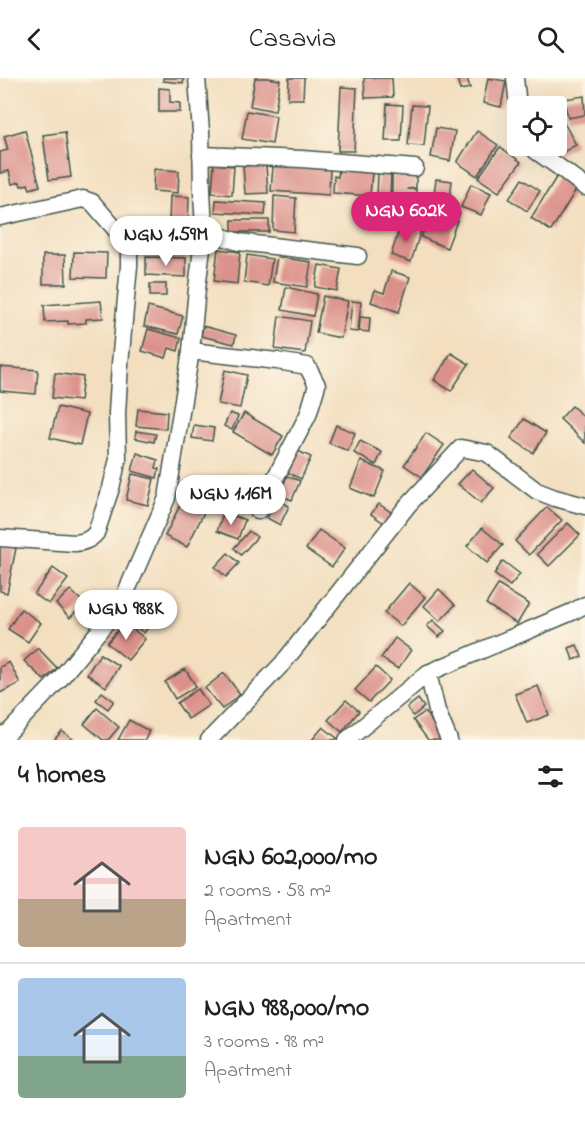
<!DOCTYPE html>
<html lang="en">
<head>
<meta charset="utf-8">
<style>
	body { margin:0; font-family:"Indie Flower",sans-serif; background:#f2f2f2; color:#202124; height:100vh; display:flex; flex-direction:column; font-size:22px; white-space:nowrap }
	* { box-sizing:border-box; margin:0 }
	p { font-size:20px; color:#757577 }
	.icon { flex:none; width:33px; height:33px; fill:none; stroke:currentColor; stroke-width:2; stroke-linecap:round; stroke-linejoin:round }
	.map { position:relative; height:662px; overflow:hidden }
	.details { display:flex; flex-direction:column; background:#fff; flex:1 }
	.details>* { flex:none }
	.buttons { position:absolute; left:507px; top:18px; display:grid; gap:12px }
	.buttons a { display:grid; place-items:center; width:60px; height:60px; border-radius:6px; background:#fff; box-shadow:0 6px 24px #0002; font-size:30px }
	.price { position:absolute; translate:-50% -51px; padding:0 14px; border-radius:21px; background:#fff; color:#222; font-size:20px; line-height:39px; filter:drop-shadow(0 2px 3px #0008) }
	.price::after { content:''; position:absolute; left:50%; top:36px; width:18px; height:14px; margin-left:-9px; background:inherit; clip-path:polygon(0 0,100% 0,50% 100%) }
	.price.current { background:#db2777; color:#fff }
	ul { padding:0; list-style:none }
	li { display:flex; align-items:center; gap:18px; height:150px; padding:0 18px }
	li+li { border-top:2px solid #e0e0e0 }
	li span { display:grid; place-items:center; flex:none; width:168px; height:120px; border-radius:6px; color:#555 }
	li>.icon { margin-inline-start:auto }
	span .icon { width:72px; height:72px; fill:#fffc; stroke-width:1 }
	li b { font-size:26px }
	h2 { display:flex; justify-content:space-between; align-items:center; height:72px; padding:0 18px; font-size:26px }
	header { display:flex; justify-content:space-between; align-items:center; height:78px; padding:0 18px; background:#fff; font-size:27px; font-weight:600 }
	.map>svg:first-child { display:block }
</style>
</head>
<body>
<header><svg class="icon" aria-label="back" viewBox="0 0 24 24"><path d="M15 5l-7 7 7 7"/></svg>Casavia<svg class="icon" aria-label="search" viewBox="0 0 24 24"><circle cx="10" cy="10" r="6"/><path d="M15 15l6 6"/></svg></header>
<div class="map">
<svg width="585" height="662" viewBox="0 0 585 662">
	<rect width="100%" height="100%" fill="#fcf5e5"/>
	<filter id="ink" filterUnits="userSpaceOnUse"><feTurbulence type="fractalNoise" baseFrequency=".0167" numOctaves="2"/><feDisplacementMap in="SourceGraphic" scale="12" xChannelSelector="R" yChannelSelector="G"/><feConvolveMatrix kernelMatrix="1 2 1 2 8 2 1 2 1" color-interpolation-filters="sRGB"/></filter>
	<filter id="wash" filterUnits="userSpaceOnUse"><feTurbulence type="fractalNoise" baseFrequency=".008" numOctaves="4" result="noise"/><feDisplacementMap in="SourceGraphic" scale="24" xChannelSelector="R" yChannelSelector="G"/><feGaussianBlur stdDeviation="1.35" result="paint"/><feColorMatrix in="noise" values="0 0 0 0 0 0 0 0 0 0 0 0 0 0 0 0 0 1.4 0 .05"/><feComposite in="paint" operator="in"/></filter>
	<g filter="url(#wash)">
		<rect width="100%" height="100%" fill="#f3dfc0"/>
		<g id="blocks">
			<!-- building -->
			<g fill="#db908a">
				<polygon points="163,0 184,0 183,5 163,3"/>
				<polygon points="255,0 268,0 280,2 275,33 250,28"/>
				<polygon points="289,0 304,0 303,21 288,21"/>
				<polygon points="364,0 392,0 393,19 365,20"/>
				<polygon points="457,0 467,0 470,10 460,12"/>
				<polygon points="488,0 506,3 501,29 483,25"/>
				<polygon points="341,9 357,10 354,73 338,73"/>
				<polygon points="159,10 170,11 170,24 180,25 180,34 159,34"/>
				<polygon points="584,18 585,37 568,40 564,21"/>
				<polygon points="387,26 403,27 401,63 385,63"/>
				<polygon points="412,27 428,28 424,68 408,67"/>
				<polygon points="247,33 276,38 272,66 242,61"/>
				<polygon points="563,43 576,67 558,77 553,68 556,68 556,46"/>
				<polygon points="436,50 455,53 450,83 431,79"/>
				<polygon points="25,52 40,108 30,111 28,106 21,108 20,104 12,106 9,93 0,95 0,74 8,72 4,58"/>
				<polygon points="477,53 498,67 477,98 457,84"/>
				<polygon points="65,54 71,99 49,102 43,57"/>
				<polygon points="500,69 521,84 499,114 478,100"/>
				<polygon points="214,86 234,88 232,117 212,115"/>
				<polygon points="266,86 268,115 245,116 243,88"/>
				<polygon points="273,87 330,90 329,117 271,113"/>
				<polygon points="154,91 179,93 178,115 153,113"/>
				<polygon points="339,91 372,94 370,118 333,115 334,98 338,99"/>
				<polygon points="378,95 391,95 390,119 377,118"/>
				<polygon points="392,97 416,97 416,110 407,111 416,111 416,121 392,120"/>
				<polygon points="557,98 577,110 551,153 531,140"/>
				<polygon points="436,101 452,103 449,125 433,123"/>
				<polygon points="522,101 540,113 527,133 509,121"/>
				<polygon points="471,106 491,115 481,137 461,129"/>
				<polygon points="170,118 189,119 188,146 169,146"/>
				<polygon points="274,118 296,120 294,154 273,152"/>
				<polygon points="216,122 266,125 265,137 215,134"/>
				<polygon points="406,124 424,133 417,147 399,138"/>
				<polygon points="434,125 460,135 447,170 421,159"/>
				<rect x="232" y="142" width="37" height="12"/>
				<polygon points="401,146 421,152 411,184 391,177"/>
				<polygon points="218,171 240,174 237,206 214,203"/>
				<polygon points="74,174 107,175 106,200 73,199"/>
				<polygon points="43,177 65,177 66,206 43,206"/>
				<polygon points="247,177 272,181 268,208 244,204"/>
				<polygon points="146,179 186,180 186,199 146,197"/>
				<polygon points="277,179 311,184 307,209 273,204"/>
				<polygon points="319,187 341,191 337,213 315,209"/>
				<polygon points="391,193 410,199 399,234 371,224 375,212 384,215"/>
				<rect x="150" y="206" width="16" height="12"/>
				<polygon points="286,209 317,216 313,238 282,232"/>
				<polygon points="323,218 348,223 341,260 316,255"/>
				<polygon points="101,223 103,240 86,241 86,245 68,246 68,243 45,244 44,227"/>
				<polygon points="352,223 361,224 358,254 349,253"/>
				<polygon points="148,229 183,238 178,256 144,248"/>
				<polygon points="279,238 310,243 305,275 275,271"/>
				<polygon points="360,239 370,240 369,254 359,253"/>
				<polygon points="203,248 236,257 234,266 201,258"/>
				<polygon points="148,251 181,260 178,273 169,270 166,280 142,273"/>
				<polygon points="451,275 469,286 451,313 434,302"/>
				<polygon points="0,289 38,292 36,316 0,313"/>
				<polygon points="225,292 247,297 240,330 218,326"/>
				<polygon points="55,295 83,299 80,323 52,320"/>
				<polygon points="572,328 585,340 585,365 560,341"/>
				<polygon points="58,329 87,336 80,367 50,360"/>
				<polygon points="138,331 167,334 166,351 136,348"/>
				<polygon points="230,335 238,338 232,352 224,348"/>
				<polygon points="244,335 283,358 272,377 233,354"/>
				<polygon points="524,341 546,355 533,375 511,360"/>
				<polygon points="194,347 214,350 212,363 192,360"/>
				<polygon points="336,347 355,355 348,373 329,365"/>
				<polygon points="136,353 156,356 154,364 135,360"/>
				<polygon points="426,355 444,367 422,399 404,387"/>
				<polygon points="360,363 382,374 376,387 354,375"/>
				<polygon points="298,373 311,379 301,401 288,395"/>
				<polygon points="137,375 158,382 156,390 159,391 157,400 132,393"/>
				<polygon points="361,383 385,393 374,420 350,410"/>
				<polygon points="472,391 494,410 481,425 458,406"/>
				<polygon points="132,396 154,401 148,427 126,422"/>
				<polygon points="287,398 300,403 292,422 279,417"/>
				<polygon points="186,415 208,426 187,469 165,458"/>
				<polygon points="277,421 289,428 280,447 267,440"/>
				<polygon points="379,426 395,437 388,448 371,436"/>
				<polygon points="547,429 562,442 529,477 515,463"/>
				<polygon points="224,434 245,442 238,461 217,453"/>
				<polygon points="568,445 580,457 549,488 537,476"/>
				<polygon points="482,450 503,467 487,485 467,468"/>
				<polygon points="319,452 345,470 332,489 306,471"/>
				<polygon points="249,453 257,459 241,477 234,470"/>
				<polygon points="0,467 16,470 7,515 0,513"/>
				<polygon points="228,475 239,485 226,499 215,489"/>
				<polygon points="503,483 520,496 510,508 494,496"/>
				<polygon points="53,490 68,501 49,526 34,516"/>
				<polygon points="409,505 425,519 401,548 384,535"/>
				<polygon points="498,507 529,526 517,546 486,526"/>
				<polygon points="439,511 455,527 440,543 424,528"/>
				<polygon points="70,512 84,525 70,540 56,526"/>
				<polygon points="21,531 41,545 28,564 8,551"/>
				<polygon points="135,537 149,548 144,555 129,544"/>
				<polygon points="433,542 445,553 439,559 427,548"/>
				<polygon points="125,544 145,561 128,582 107,565"/>
				<polygon points="395,560 411,572 398,591 381,580"/>
				<polygon points="577,567 582,579 573,582 569,570"/>
				<polygon points="38,570 57,590 44,602 24,583"/>
				<polygon points="100,576 119,588 106,609 87,596"/>
				<polygon points="9,584 20,605 0,615 0,589"/>
				<polygon points="376,589 390,602 369,624 355,612"/>
				<polygon points="185,591 196,608 175,621 165,604"/>
				<polygon points="224,595 240,616 222,631 205,610"/>
				<polygon points="538,608 549,637 527,645 515,616"/>
				<polygon points="198,611 209,627 188,641 177,625"/>
				<polygon points="102,614 114,623 108,631 96,622"/>
				<polygon points="418,621 424,629 413,638 407,630"/>
				<polygon points="346,622 359,633 342,654 328,642"/>
				<polygon points="97,630 119,649 108,662 103,662 84,646"/>
				<polygon points="425,634 443,660 441,662 428,662 413,642"/>
				<polygon points="129,642 149,653 145,662 118,662"/>
				<polygon points="323,649 337,660 335,662 312,662"/>
				<polygon points="62,653 74,662 54,662"/>
			</g>
		</g>
	</g>
	<g filter="url(#ink)">
		<use href="#blocks" fill-opacity="0" stroke="#3f5549" stroke-width="1.5"/>
		<g fill="none" stroke-linecap="round" stroke-linejoin="round">
			<!-- street casing -->
			<g stroke="#3f5549" stroke-width="19">
				<g id="street">
					<polyline points="515,0 518,28"/>
					<polyline points="533,68 536,73 566,94 585,109"/>
					<polyline points="201,77 302,81 415,90"/>
					<path d="M 0,139 L 83,121 L 92,124 L 117,153 L 129,171 L 129,188 L 120,286 L 117,335 L 118,381 L 111,410 L 96,455 C 90,462 84,464 75,465 L 0,460"/>
					<polyline points="204,153 239,164 358,178"/>
					<polyline points="191,273 277,283 307,288 317,307 308,337 258,433"/>
					<polyline points="428,595 437,633 449,662"/>
					<polyline points="0,657 8,655 59,602 121,526 167,420 191,273 197,211 204,153 202,113 201,54 197,0"/>
					<polyline points="209,662 283,585 408,427 461,370 487,375 537,413 555,420 585,428"/>
					<polyline points="347,662 428,595 572,534 585,527"/>
				</g>
			</g>
			<!-- street -->
			<use href="#street" stroke="#fff" stroke-width="16"/>
		</g>
	</g>
</svg>
<div class="buttons">
<a><svg class="icon" aria-label="locate" viewBox="0 0 24 24"><circle cx="12" cy="12" r="6"/><path d="M12 2v4M12 18v4M2 12h4M18 12h4"/></svg></a>
</div>
<b class="price current" style="left:406px;top:165px">NGN 602K</b>
<b class="price" style="left:166px;top:189px">NGN 1.59M</b>
<b class="price" style="left:231px;top:448px">NGN 1.16M</b>
<b class="price" style="left:126px;top:563px">NGN 988K</b>
</div>
<section class="details">
<h2>4 homes<svg class="icon" aria-label="filters" viewBox="0 0 24 24"><path d="M4 7h16M4 17h16"/><circle cx="9" cy="7" r="2"/><circle cx="15" cy="17" r="2"/></svg></h2>
<ul>
<li><span style="background:linear-gradient(#f6c9c9 60%,#b9a48a 0)"><svg class="icon" aria-label="home" viewBox="0 0 24 24"><path d="M3 11l9-7 9 7M6 9v11h12V9"/></svg></span><div><b>NGN 602,000/mo</b><p>2 rooms · 58 m²</p><p>Apartment</p></div></li>
<li><span style="background:linear-gradient(#a9c7e8 65%,#7fa58c 0)"><svg class="icon" aria-label="home" viewBox="0 0 24 24"><path d="M3 11l9-7 9 7M6 9v11h12V9"/></svg></span><div><b>NGN 988,000/mo</b><p>3 rooms · 98 m²</p><p>Apartment</p></div></li>
</ul>
</section>
</body>
</html>
